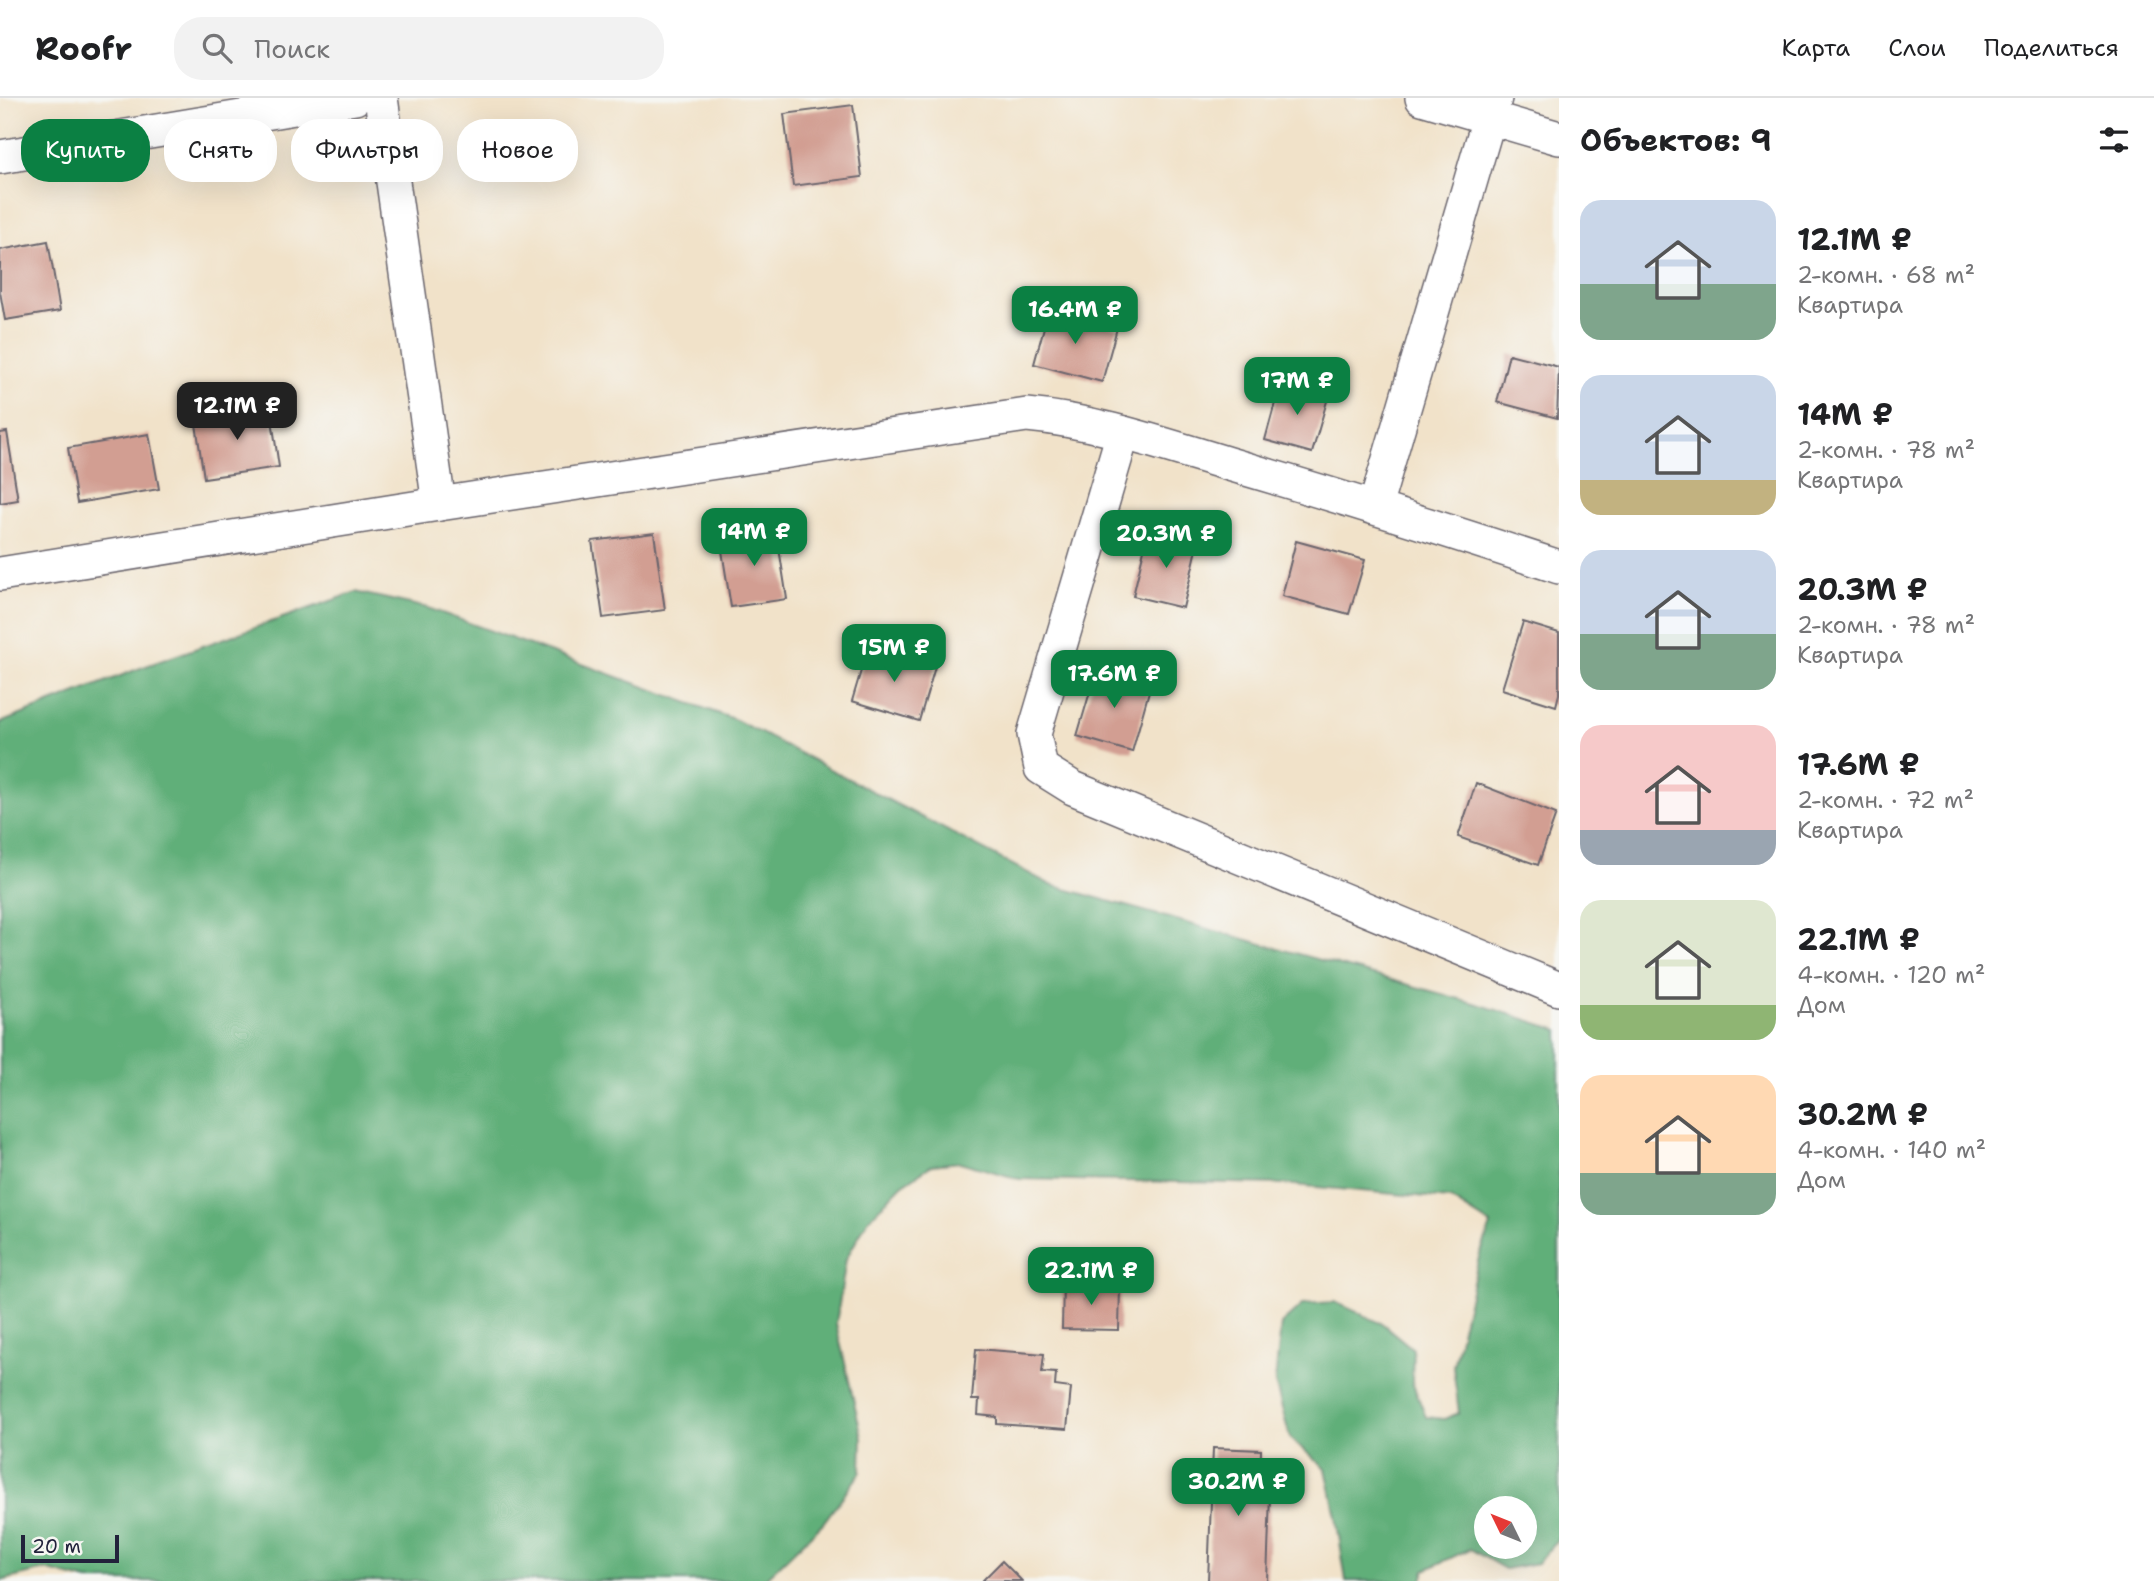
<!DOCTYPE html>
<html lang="ru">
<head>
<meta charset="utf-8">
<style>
	body { margin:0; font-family:"Shantell Sans",sans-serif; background:#f2f2f2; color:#202124; height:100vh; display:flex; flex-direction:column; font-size:26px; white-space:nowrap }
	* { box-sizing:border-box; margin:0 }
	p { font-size:23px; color:#757577 }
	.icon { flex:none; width:38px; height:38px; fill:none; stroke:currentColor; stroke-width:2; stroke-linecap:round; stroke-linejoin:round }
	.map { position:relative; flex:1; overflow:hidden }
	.sheet { display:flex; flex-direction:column; background:#fff; width:595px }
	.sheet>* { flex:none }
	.top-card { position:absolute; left:21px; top:21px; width:665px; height:63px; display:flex; gap:14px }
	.needle { width:46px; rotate:313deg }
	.controls { position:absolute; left:1474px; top:1398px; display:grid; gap:14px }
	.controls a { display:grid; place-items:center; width:63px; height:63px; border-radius:50%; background:#fff; box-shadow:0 7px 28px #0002; font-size:35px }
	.scale { position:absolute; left:21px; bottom:18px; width:98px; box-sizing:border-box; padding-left:7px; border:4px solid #22223b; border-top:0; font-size:19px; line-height:24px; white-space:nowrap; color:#22223b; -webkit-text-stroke:5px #f6f6f2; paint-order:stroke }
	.price { position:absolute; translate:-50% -60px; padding:0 16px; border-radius:14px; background:#0b8043; color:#fff; font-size:23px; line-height:46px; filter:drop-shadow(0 2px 4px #0008) }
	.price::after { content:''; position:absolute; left:50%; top:42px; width:21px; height:16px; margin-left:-10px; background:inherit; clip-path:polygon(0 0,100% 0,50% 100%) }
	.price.selected { background:#222; color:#fff }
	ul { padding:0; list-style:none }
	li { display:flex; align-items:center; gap:21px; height:175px; padding:0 21px }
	li span { display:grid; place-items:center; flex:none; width:196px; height:140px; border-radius:21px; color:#555 }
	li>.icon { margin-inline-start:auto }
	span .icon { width:84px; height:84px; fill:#fffc; stroke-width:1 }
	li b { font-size:30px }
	h2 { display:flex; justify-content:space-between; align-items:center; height:84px; padding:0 21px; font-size:30px }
	.chip { padding:0 24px; border-radius:28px; background:#fff; box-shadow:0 7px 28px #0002; font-size:24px; line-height:63px }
	.chip.selected { background:#0b8043; color:#fff }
	header { display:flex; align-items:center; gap:42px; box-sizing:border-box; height:98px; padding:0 35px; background:#fff; border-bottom:2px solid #e0e0e0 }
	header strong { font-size:33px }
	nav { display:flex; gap:38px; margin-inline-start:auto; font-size:24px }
	.search { width:490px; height:63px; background:#f2f2f2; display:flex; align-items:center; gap:18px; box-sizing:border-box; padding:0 24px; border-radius:28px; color:#757577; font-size:26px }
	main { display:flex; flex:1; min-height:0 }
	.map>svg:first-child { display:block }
</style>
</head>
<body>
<header>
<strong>Roofr</strong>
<div class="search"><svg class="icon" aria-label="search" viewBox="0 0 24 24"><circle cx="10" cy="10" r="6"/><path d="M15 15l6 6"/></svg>Поиск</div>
<nav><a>Карта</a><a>Слои</a><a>Поделиться</a></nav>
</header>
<main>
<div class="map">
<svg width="1559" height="1483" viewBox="0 0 1559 1483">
	<rect width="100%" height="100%" fill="#f6f6f2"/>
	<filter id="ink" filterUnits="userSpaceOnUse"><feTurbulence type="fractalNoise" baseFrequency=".0143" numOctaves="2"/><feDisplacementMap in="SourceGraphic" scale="14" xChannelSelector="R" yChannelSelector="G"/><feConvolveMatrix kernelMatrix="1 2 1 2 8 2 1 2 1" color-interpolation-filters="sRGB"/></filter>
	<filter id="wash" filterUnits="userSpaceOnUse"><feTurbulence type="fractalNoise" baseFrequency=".00686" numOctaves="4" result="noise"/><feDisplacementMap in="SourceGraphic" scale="28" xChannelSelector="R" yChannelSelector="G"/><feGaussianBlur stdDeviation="1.57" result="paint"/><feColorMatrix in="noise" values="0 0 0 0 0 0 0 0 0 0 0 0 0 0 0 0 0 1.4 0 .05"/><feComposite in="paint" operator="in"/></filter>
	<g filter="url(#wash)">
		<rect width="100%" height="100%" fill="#f1e2c9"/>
		<!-- forest -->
		<path fill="#61af79" stroke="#42685a" stroke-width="2" fill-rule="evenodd" d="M 356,494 L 428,510 L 736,622 L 1051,787 L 1481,907 L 1559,932 L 1559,1440 L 1537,1465 L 1505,1471 L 1470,1451 L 1425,1472 L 1422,1483 L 1346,1483 L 1336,1418 L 1326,1371 L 1290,1340 L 1275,1284 L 1281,1226 L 1303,1206 L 1335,1204 L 1383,1226 L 1413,1251 L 1412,1284 L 1426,1319 L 1444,1321 L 1459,1315 L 1453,1268 L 1479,1159 L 1491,1127 L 1450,1101 L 1283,1086 L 1019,1081 L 960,1064 L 932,1067 L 902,1087 L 868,1122 L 846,1161 L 836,1226 L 862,1339 L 861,1374 L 823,1425 L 763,1483 L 88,1483 L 45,1472 L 0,1483 L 0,625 L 143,569 ZM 1486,1410 L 1524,1410 L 1524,1449 L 1486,1449 Z"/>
		<g id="blocks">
			<!-- building -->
			<g fill="#d29e92">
				<polygon points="853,7 862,79 793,88 784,16"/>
				<polygon points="48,143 60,213 5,222 0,194 0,152"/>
				<polygon points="1049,211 1117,230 1102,284 1034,266"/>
				<polygon points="1509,256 1559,269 1557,320 1497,304"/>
				<polygon points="1281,283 1329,296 1312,355 1265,342"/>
				<polygon points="270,308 279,369 204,380 195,319"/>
				<polygon points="7,334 18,402 0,405 0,335"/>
				<polygon points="149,336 159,391 77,405 68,350"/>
				<polygon points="776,431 787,501 731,509 720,440"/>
				<polygon points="654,435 665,512 603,520 592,443"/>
				<polygon points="1148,435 1198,447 1183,510 1133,498"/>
				<polygon points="1296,443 1365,462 1349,516 1282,498"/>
				<polygon points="1523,524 1559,535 1559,596 1556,608 1502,591"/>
				<polygon points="868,549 935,569 919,623 852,603"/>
				<polygon points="1097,570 1151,586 1132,654 1077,638"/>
				<polygon points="1476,685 1556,716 1538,767 1458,739"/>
				<polygon points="1063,1186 1120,1187 1119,1232 1062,1231"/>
				<polygon points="976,1251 1044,1256 1042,1274 1056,1275 1055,1288 1071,1290 1067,1331 997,1326 997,1319 978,1317 979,1302 972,1302"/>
				<polygon points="1213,1350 1261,1352 1260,1396 1270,1396 1267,1483 1208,1483"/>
				<polygon points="1002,1463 1022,1483 982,1483"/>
			</g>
		</g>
	</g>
	<g filter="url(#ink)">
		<use href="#blocks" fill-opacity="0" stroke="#6a656d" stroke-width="2"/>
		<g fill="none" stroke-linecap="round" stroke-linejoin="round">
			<!-- minor casing -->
			<g stroke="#6a656d" stroke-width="36">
				<g id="minor">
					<polyline points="381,0 439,406"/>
					<polyline points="1422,0 1559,40"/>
					<polyline points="0,59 355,0"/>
					<polyline points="1123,335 1034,636 1041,670 1073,690 1559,891"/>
					<polyline points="1375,409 1495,0"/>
					<path d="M 0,476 L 439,406 L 1027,317 C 1096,323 1162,346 1229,366 C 1339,398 1449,433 1559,469"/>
				</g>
			</g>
			<!-- minor -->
			<use href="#minor" stroke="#fff" stroke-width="33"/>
		</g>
	</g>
</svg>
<div class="controls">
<a><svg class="needle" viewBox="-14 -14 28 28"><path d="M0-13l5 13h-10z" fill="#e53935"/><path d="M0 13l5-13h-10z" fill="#757577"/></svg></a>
</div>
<div class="scale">20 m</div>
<b class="price" style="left:1075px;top:248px">16.4M ₽</b>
<b class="price" style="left:1297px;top:319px">17M ₽</b>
<b class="price selected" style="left:237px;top:344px">12.1M ₽</b>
<b class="price" style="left:754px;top:470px">14M ₽</b>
<b class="price" style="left:1166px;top:472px">20.3M ₽</b>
<b class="price" style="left:894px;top:586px">15M ₽</b>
<b class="price" style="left:1114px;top:612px">17.6M ₽</b>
<b class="price" style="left:1091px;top:1209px">22.1M ₽</b>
<b class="price" style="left:1238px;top:1420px">30.2M ₽</b>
<div class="top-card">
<a class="chip selected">Купить</a>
<a class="chip">Снять</a>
<a class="chip">Фильтры</a>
<a class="chip">Новое</a>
</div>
</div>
<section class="sheet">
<h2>Объектов: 9<svg class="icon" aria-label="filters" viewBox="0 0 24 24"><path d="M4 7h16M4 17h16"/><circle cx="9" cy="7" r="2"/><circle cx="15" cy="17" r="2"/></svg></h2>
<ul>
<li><span style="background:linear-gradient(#c9d6e8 60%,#7fa58c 0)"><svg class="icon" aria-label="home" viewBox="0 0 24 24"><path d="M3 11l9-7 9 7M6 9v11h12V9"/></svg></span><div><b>12.1M ₽</b><p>2-комн. · 68 m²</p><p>Квартира</p></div></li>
<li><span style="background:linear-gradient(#c9d6e8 75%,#c2b280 0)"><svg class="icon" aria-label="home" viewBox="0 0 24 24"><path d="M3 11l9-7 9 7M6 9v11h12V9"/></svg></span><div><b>14M ₽</b><p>2-комн. · 78 m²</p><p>Квартира</p></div></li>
<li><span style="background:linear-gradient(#c9d6e8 60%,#7fa58c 0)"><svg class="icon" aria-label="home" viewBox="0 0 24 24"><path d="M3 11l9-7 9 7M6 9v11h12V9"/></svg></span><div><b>20.3M ₽</b><p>2-комн. · 78 m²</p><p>Квартира</p></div></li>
<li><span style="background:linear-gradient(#f6c9c9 75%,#9aa5b1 0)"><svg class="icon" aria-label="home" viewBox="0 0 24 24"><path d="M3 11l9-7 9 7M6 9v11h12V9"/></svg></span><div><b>17.6M ₽</b><p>2-комн. · 72 m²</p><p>Квартира</p></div></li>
<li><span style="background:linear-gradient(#dfe7d0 75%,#8fb573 0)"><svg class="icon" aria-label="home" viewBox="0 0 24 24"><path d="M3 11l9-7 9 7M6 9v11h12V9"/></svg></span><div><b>22.1M ₽</b><p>4-комн. · 120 m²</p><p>Дом</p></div></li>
<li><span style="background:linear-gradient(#ffd9b3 70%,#7fa58c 0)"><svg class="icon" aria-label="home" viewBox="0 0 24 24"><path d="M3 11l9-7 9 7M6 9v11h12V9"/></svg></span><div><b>30.2M ₽</b><p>4-комн. · 140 m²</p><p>Дом</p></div></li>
</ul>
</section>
</main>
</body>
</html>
